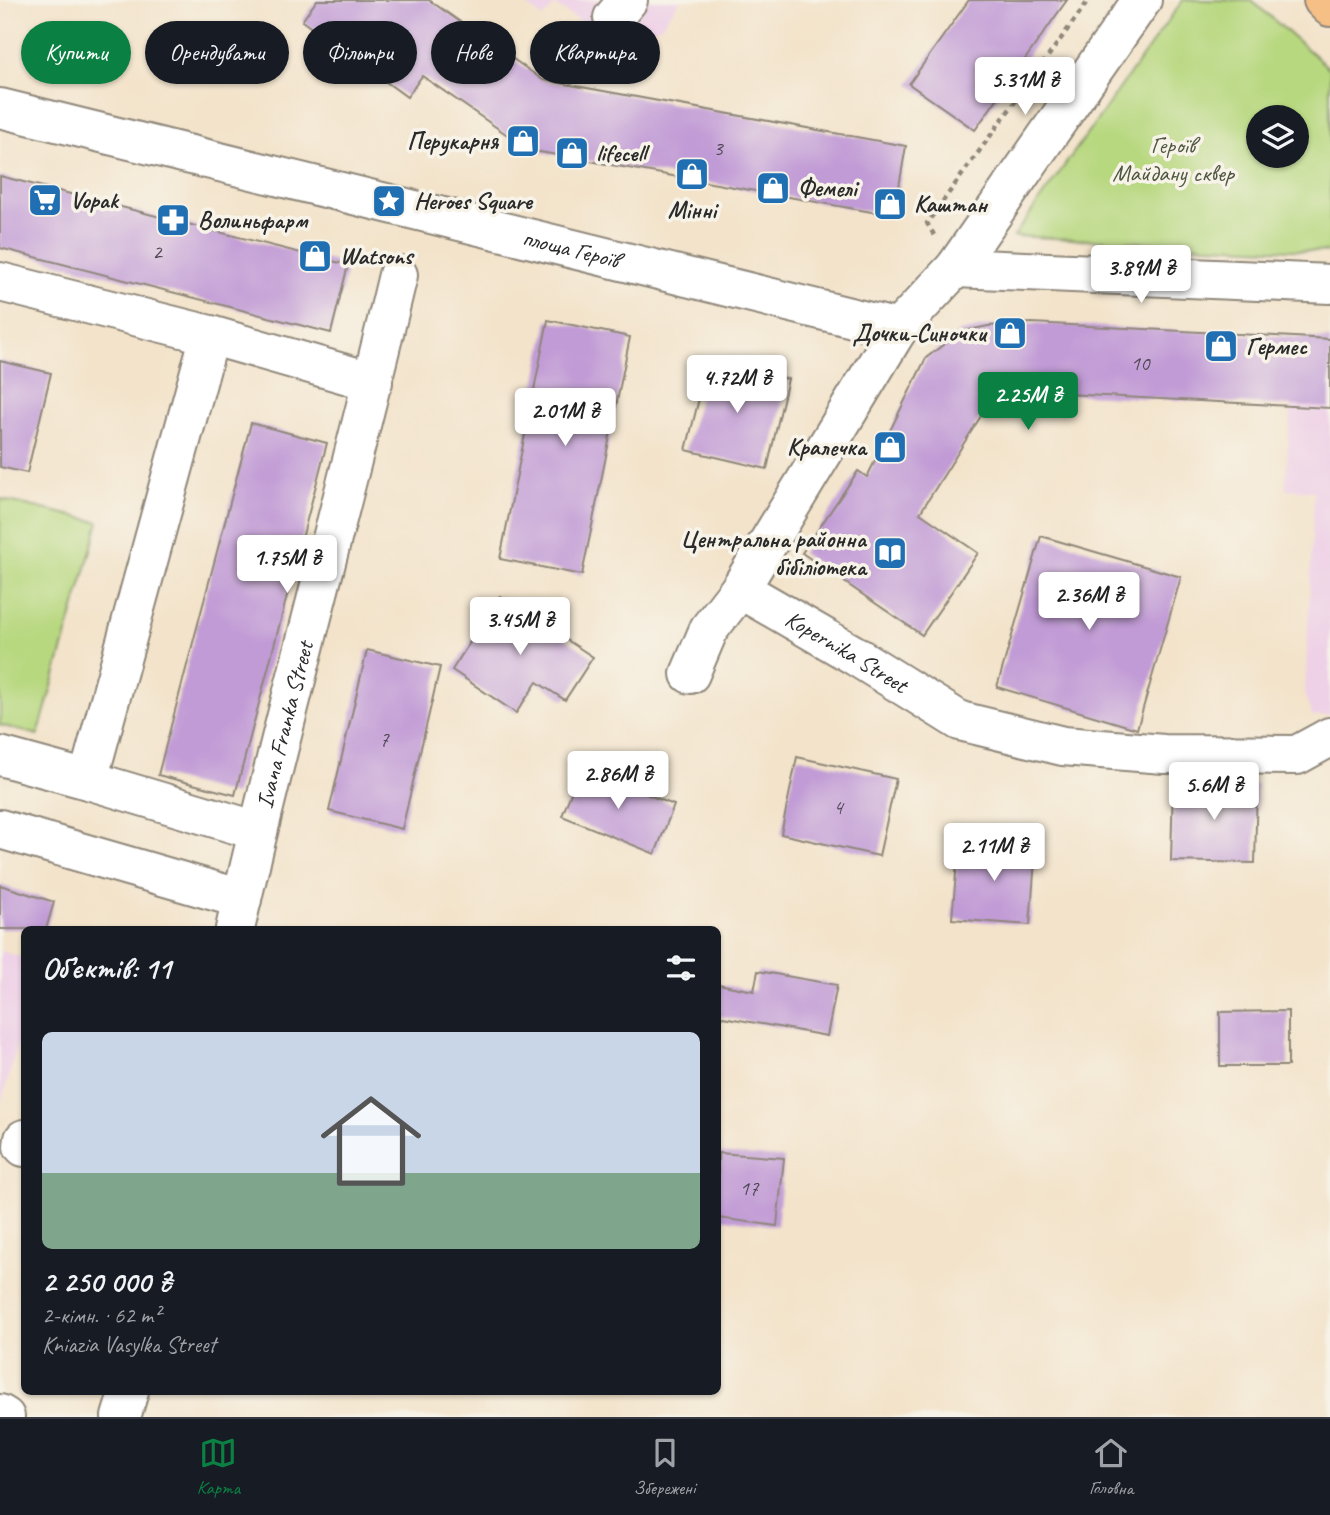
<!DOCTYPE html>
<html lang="uk">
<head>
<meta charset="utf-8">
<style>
	body { margin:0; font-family:Caveat,sans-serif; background:#20242c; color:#f1f3f6; height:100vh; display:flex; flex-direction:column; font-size:26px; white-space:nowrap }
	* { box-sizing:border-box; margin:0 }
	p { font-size:23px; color:#9ea1a6 }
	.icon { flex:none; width:38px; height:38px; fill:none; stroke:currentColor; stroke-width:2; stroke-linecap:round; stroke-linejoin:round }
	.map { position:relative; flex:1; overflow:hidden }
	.sheet { position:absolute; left:21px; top:926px; width:700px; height:469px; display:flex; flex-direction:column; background:#171b24; border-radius:10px; box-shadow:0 2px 5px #0004 }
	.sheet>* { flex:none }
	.guide { position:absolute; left:21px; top:21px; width:700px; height:63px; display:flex; gap:14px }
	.fabs { position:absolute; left:1246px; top:105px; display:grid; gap:14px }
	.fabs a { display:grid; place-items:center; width:63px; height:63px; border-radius:50%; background:#171b24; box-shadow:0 2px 5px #0004; font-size:35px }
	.price { position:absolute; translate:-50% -60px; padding:0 16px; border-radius:7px; background:#fff; color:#222; font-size:23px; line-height:46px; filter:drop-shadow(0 2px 4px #0008) }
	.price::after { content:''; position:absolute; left:50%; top:42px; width:21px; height:16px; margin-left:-10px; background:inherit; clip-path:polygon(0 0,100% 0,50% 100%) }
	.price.current { background:#0b8043; color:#fff }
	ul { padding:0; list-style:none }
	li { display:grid; align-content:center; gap:14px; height:371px; padding:0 21px }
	li span { display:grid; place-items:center; height:217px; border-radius:10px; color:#555 }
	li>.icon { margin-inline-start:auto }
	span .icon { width:126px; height:126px; fill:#fffc; stroke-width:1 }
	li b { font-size:30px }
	h2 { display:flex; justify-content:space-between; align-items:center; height:84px; padding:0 21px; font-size:30px }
	.chip { padding:0 24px; border-radius:32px; background:#171b24; box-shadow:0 2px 5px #0004; font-size:24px; line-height:63px }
	.chip.current { background:#0b8043; color:#fff }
	.tab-bar { display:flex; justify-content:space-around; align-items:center; height:98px; border-top:2px solid #363941; background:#171b24; font-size:19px; color:#9ea1a6 }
	.tab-bar a { display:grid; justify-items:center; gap:4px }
	.tab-bar .current { color:#0b8043 }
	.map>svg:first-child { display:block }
</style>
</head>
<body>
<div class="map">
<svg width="1330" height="1417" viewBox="0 0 1330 1417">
	<rect width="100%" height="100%" fill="#f7f3e8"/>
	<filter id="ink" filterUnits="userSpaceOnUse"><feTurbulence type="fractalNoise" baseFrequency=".0143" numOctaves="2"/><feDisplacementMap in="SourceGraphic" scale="14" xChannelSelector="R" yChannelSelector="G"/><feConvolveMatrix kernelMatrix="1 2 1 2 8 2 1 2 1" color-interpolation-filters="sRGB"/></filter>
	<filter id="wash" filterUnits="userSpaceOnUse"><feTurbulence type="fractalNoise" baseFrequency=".00686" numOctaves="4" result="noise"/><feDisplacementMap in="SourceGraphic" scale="28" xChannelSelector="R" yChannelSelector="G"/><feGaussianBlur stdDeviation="1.57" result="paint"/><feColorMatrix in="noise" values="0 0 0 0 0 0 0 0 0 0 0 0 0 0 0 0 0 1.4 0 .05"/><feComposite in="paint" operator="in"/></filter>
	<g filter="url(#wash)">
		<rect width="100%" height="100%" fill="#f3e3ca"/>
		<!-- built -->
		<g fill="#eed0e7">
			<polygon points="520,0 681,0 660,27 610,40 555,5 543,18"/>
			<polygon points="1330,339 1330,715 1312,716 1305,695 1314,491 1285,489 1291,406"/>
			<polygon points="0,951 24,958 24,1021 0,1107"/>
		</g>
		<!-- green -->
		<g fill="#b8d880" stroke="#728256" stroke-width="2" fill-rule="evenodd">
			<path d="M 1183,0 L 1251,0 L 1330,69 L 1330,252 L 1014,236 ZM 1258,117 L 1297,117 L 1297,156 L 1258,156 Z"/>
			<polygon points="0,499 99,522 38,735 0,725"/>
		</g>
		<g id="blocks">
			<!-- building -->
			<g fill="#c19bd6">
				<polygon points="317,0 429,0 543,80 906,146 894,216 529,150 422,76 407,97 302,21"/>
				<polygon points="969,0 1067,0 975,130 909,84"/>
				<polygon points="0,176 348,265 331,333 0,248"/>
				<polygon points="548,320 630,337 582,575 500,559"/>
				<polygon points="1032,323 1330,339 1330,408 1028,392 1009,396 986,408 920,513 978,553 922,635 802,553 858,471 867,477 926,358 960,332 988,326"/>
				<polygon points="0,361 51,373 27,473 0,467"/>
				<polygon points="708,363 788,379 767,469 686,450"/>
				<polygon points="251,423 327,443 235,795 158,775"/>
				<polygon points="1041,536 1181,577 1137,729 997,687"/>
				<polygon points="500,596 593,657 565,700 537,682 516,713 452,670"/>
				<polygon points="367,650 440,667 402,829 329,811"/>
				<polygon points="797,757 896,779 879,856 781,834"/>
				<polygon points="581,768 674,805 655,854 562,816"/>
				<polygon points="1173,782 1257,784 1255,863 1171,861"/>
				<polygon points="959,840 1036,846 1030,925 952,919"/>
				<polygon points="0,885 54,902 46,929 0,929"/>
				<polygon points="758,971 837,985 827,1036 718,1016 718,984 754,991"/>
				<polygon points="1288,1011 1288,1066 1220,1066 1220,1012"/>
				<polygon points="718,1153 784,1158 777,1226 718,1218"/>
			</g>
		</g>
	</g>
	<g filter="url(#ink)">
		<use href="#blocks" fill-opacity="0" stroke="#8f877a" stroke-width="2"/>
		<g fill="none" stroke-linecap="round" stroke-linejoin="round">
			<!-- minor casing -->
			<g stroke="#8f877a" stroke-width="42">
				<g id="minor">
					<path id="s1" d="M 1142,0 L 955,268 L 898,329 L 740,589 L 854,655 L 960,721 L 1063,746 L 1164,754 L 1297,755 L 1330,737"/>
					<polyline points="613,18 628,0"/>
					<path id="s2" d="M 0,108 L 898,329"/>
					<polyline points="955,268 1330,284"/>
					<polyline points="0,282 210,335 373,382"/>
					<polyline points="690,674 709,629 740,589"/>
					<polyline points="0,756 88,780 258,831"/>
					<polyline points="88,780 210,335"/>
					<polyline points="0,829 242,899"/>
					<path id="s3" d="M 235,929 C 285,710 346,494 398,275"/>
					<polyline points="24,1139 23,1146 24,1147"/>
					<polyline points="0,1414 5,1417"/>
					<polyline points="121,1417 129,1391"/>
				</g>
			</g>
			<!-- major casing -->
			<g stroke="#8f877a" stroke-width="42">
				<polyline id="major" points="1323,0 1330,7"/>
			</g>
			<!-- path -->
			<polyline stroke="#8f877a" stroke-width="4.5" stroke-dasharray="5 5" stroke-linecap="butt" points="934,235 927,223 1089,0"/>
			<!-- minor -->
			<use href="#minor" stroke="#fff" stroke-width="38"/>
			<!-- major -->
			<use href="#major" stroke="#f5bf86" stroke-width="38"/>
		</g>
	</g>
	<!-- icons -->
	<defs>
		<g id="shop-square" transform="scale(1.75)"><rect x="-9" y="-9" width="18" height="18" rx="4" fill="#1f6fb2" stroke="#f7f3e8"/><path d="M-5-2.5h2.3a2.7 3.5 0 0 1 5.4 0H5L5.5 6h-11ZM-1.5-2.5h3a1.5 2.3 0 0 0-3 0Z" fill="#fff"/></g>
		<g id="supermarket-square" transform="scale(1.75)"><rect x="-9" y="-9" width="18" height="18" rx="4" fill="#1f6fb2" stroke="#f7f3e8"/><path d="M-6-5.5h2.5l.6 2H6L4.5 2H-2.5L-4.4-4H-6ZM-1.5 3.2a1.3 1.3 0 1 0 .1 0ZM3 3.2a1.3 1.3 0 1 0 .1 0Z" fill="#fff"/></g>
		<g id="sight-square" transform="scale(1.75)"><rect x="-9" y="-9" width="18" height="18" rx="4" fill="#1f6fb2" stroke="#f7f3e8"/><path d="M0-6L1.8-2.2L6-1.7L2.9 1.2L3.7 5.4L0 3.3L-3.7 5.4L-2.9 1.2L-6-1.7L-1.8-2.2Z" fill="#fff"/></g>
		<g id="pharmacy-square" transform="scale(1.75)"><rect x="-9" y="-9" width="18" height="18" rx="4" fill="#1f6fb2" stroke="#f7f3e8"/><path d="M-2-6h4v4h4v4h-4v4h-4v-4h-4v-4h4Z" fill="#fff"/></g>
		<g id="library-square" transform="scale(1.75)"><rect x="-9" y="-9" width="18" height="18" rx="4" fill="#1f6fb2" stroke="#f7f3e8"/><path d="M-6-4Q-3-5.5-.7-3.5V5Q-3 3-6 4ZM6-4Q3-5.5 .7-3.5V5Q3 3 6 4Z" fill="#fff"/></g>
	</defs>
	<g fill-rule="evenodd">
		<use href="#shop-square" x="523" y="141"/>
		<use href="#shop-square" x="572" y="153"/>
		<use href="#shop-square" x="692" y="174"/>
		<use href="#shop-square" x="773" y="188"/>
		<use href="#supermarket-square" x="45" y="200"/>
		<use href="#sight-square" x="389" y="201"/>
		<use href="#shop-square" x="890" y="204"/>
		<use href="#pharmacy-square" x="173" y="220"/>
		<use href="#shop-square" x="315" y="256"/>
		<use href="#shop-square" x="1010" y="333"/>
		<use href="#shop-square" x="1221" y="346"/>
		<use href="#shop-square" x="890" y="447"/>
		<use href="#library-square" x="890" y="553"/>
	</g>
	<g text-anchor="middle" stroke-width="7" stroke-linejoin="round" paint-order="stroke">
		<!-- number labels -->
		<g font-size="21" fill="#504756">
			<text x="718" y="155">3</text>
			<text x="157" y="259">2</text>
			<text x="1140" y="370">10</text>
			<text x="384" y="746">7</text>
			<text x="838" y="814">4</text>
			<text x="749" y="1195">17</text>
		</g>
		<!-- poi labels -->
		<g font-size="24" font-weight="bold" fill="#2b2b2b" stroke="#f7f3e8" text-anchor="start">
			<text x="498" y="149" text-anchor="end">Перукарня</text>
			<text x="596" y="161">lifecell</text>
			<text x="798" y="196">Фемелі</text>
			<text x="70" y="208">Vopak</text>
			<text x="414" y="209">Heroes Square</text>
			<text x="914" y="212">Каштан</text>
			<text x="692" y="218" text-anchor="middle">Мінні</text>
			<text x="198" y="228">Волиньфарм</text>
			<text x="340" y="264">Watsons</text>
			<text x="986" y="341" text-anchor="end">Дочки-Синочки</text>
			<text x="1246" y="354">Гермес</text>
			<text x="866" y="455" text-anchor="end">Кралечка</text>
			<text x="866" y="547" text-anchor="end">Центральна районна<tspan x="866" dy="28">бібіліотека</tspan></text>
		</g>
		<!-- park labels -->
		<g font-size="24" fill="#4e5640" stroke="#f7f3e8">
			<text x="1173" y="153">Героїв<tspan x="1173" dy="28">Майдану сквер</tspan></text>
		</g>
		<!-- street labels -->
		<g font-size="24" fill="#2b2b2b" stroke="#f7f3e8">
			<text dy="8" stroke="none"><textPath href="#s2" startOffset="588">площа Героїв</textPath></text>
			<text dy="8" stroke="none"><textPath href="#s1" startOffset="838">Kopernika Street</textPath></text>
			<text dy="8" stroke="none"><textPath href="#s3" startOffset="210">Ivana Franka Street</textPath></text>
		</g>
	</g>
</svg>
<div class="fabs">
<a><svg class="icon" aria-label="layers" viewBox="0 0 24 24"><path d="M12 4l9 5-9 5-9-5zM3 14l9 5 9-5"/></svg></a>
</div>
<b class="price" style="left:1025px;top:117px">5.31M ₴</b>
<b class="price" style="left:1141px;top:305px">3.89M ₴</b>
<b class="price" style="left:737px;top:415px">4.72M ₴</b>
<b class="price current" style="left:1028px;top:432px">2.25M ₴</b>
<b class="price" style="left:565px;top:448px">2.01M ₴</b>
<b class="price" style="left:287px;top:595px">1.75M ₴</b>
<b class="price" style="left:1089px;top:632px">2.36M ₴</b>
<b class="price" style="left:520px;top:657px">3.45M ₴</b>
<b class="price" style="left:618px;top:811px">2.86M ₴</b>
<b class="price" style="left:1214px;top:822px">5.6M ₴</b>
<b class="price" style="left:994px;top:883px">2.11M ₴</b>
<div class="guide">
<a class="chip current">Купити</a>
<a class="chip">Орендувати</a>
<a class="chip">Фільтри</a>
<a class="chip">Нове</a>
<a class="chip">Квартира</a>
</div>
<section class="sheet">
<h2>Об’єктів: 11<svg class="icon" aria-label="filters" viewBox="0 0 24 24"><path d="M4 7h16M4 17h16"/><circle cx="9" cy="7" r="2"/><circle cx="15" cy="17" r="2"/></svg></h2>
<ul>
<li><span style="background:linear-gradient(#c9d6e8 65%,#7fa58c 0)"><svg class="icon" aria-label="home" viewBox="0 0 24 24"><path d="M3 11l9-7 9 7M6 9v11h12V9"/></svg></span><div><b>2 250 000 ₴</b><p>2-кімн. · 62 m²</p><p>Kniazia Vasylka Street</p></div></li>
</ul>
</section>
</div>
<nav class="tab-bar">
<a class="current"><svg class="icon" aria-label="map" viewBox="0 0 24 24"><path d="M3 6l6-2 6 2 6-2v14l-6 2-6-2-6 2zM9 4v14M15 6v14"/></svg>Карта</a>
<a><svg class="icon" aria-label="saved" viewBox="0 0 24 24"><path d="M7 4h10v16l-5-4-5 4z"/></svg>Збережені</a>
<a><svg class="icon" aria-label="home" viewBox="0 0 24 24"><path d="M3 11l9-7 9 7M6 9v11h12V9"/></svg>Головна</a>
</nav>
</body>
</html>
